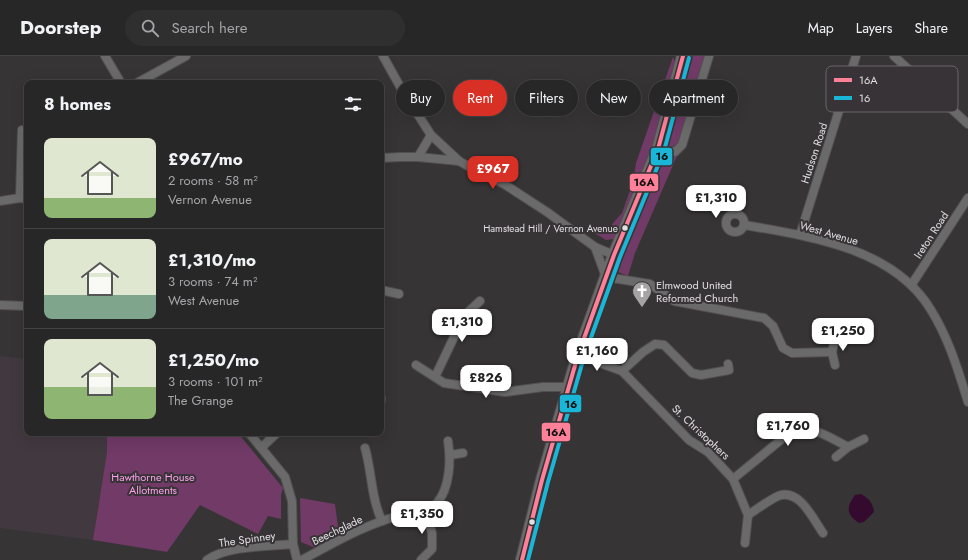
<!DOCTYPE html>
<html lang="en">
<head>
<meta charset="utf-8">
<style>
	body { margin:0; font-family:Jost,sans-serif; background:#302f30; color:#f1f3f6; height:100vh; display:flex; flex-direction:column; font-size:15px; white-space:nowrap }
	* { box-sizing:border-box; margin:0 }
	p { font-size:13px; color:#a5a5a8 }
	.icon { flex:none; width:22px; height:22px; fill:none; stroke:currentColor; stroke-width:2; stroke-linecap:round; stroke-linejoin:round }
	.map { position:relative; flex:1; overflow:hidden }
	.sheet { position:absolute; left:24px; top:24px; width:360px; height:356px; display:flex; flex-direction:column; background:#282728; border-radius:8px; box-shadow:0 4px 16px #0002,0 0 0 1px #444445 }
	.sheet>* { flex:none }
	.guide { position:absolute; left:396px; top:24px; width:380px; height:36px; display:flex; gap:8px }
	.price { position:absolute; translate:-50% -34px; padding:0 9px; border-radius:8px; background:#fff; color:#222; font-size:13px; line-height:26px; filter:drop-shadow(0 1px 2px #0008) }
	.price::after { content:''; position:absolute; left:50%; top:24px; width:12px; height:9px; margin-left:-6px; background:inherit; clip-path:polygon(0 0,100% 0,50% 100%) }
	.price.selected { background:#d93025; color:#fff }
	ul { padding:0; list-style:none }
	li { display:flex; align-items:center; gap:12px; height:100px; padding:0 20px }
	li+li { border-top:1px solid #444445 }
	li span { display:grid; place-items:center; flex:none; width:112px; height:80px; border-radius:8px; color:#555 }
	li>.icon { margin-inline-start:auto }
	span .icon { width:48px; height:48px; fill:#fffc; stroke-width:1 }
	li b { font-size:17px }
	h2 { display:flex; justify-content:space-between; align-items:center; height:48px; padding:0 20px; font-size:17px }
	.tag { padding:0 14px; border-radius:18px; background:#282728; box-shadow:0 4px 16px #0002,0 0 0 1px #444445; font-size:14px; line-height:36px }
	.tag.selected { background:#d93025; color:#fff }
	header { display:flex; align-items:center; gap:24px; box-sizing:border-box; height:56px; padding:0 20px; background:#282728; border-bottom:1px solid #444445 }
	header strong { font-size:19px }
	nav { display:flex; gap:22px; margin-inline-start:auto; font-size:14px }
	.search { width:280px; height:36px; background:#302f30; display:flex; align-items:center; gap:10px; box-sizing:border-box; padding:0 14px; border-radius:22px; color:#a5a5a8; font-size:15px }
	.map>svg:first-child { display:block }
</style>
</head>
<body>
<header>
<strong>Doorstep</strong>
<div class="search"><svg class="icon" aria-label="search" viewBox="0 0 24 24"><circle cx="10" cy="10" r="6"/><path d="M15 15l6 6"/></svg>Search here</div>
<nav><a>Map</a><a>Layers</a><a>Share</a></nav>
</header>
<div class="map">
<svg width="968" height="504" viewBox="0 0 968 504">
	<rect width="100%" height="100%" fill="#363435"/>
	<!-- built -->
	<polygon fill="#41393f" points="0,300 27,303 27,377 107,377 107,396 93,484 0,472"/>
	<!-- green -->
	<g fill="#713a67">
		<path d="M 688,0 L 707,0 L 681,86 C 674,91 670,91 662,89 Z"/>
		<polygon points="673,1 676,8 650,101 623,165 614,183 606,184 588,173 607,174 622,157 633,126 636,107"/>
		<polygon points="661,99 677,100 635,197 628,220 618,216 616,210 658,101"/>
		<polygon points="107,377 238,377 283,432 281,439 281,463 268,460 258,478 200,449 167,496 93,484 107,396"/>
		<polygon points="300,442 335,448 338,471 351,469 315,492 301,486"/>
	</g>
	<!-- water -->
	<path fill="#340a2f" d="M 861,438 C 869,443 873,447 874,456 L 864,466 L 859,467 C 846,458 846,451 855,439 Z"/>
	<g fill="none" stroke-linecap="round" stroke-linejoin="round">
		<!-- minor casing -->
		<g stroke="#524f51" stroke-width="10">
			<g id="minor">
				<polyline points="105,0 121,27"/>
				<polyline points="383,0 402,34 431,79 459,105"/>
				<polyline points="894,0 968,68"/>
				<polyline points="137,27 186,0"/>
				<polyline points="658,93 675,96 682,89 709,0"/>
				<polyline points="418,101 431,79"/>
				<polyline points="381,102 400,101 418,101 459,105 473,113 504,128 547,156 595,191"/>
				<polyline points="20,142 22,74"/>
				<polyline points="0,145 20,142 27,143"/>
				<circle cx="735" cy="167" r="9"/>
				<path d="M 744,169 C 809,180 894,192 931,254 C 949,283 958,314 968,346"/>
				<polyline points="800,179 856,0"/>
				<polyline points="614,199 595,191 606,221 650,228 674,245 764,262 773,270 783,292 792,297 832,296"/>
				<polyline points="912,228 968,142"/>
				<polyline points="381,234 399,238"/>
				<polyline points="0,249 27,250"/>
				<polyline points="835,283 832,296 835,309"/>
				<polyline points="578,299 622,315 689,384 708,396 733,423 748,459 745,487"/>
				<polyline points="416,309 444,327 505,336 543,331 568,331"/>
				<polyline points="622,315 643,296 655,288 664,289 692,317 701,319 729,314 728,308"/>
				<polyline points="435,321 464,260 480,245"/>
				<polyline points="381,342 381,344"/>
				<polyline points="249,377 285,421 292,445 293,488 297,504"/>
				<polyline points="262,391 277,377"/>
				<path d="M 365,392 C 372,416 371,442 382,465"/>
				<polyline points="450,399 463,397"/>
				<polyline points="836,401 848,391 864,383"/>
				<path d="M 733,423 L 793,374 C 814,370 831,382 848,391"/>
				<path d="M 748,459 C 756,454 773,441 781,439 C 801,435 813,463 823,477"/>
				<path d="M 207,504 C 226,490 269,490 293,488"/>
				<path d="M 302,504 C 331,488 359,472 391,462 C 396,461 401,459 406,458 C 418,456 428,457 437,447 C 450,432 451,404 448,385"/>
				<polyline points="421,504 432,493 432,477 426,456"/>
			</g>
		</g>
		<!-- secondary casing -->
		<g stroke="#524f51" stroke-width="14">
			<polyline id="secondary" points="522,504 542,424 578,299 614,199 658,93 683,0"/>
		</g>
		<!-- minor -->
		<use href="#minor" stroke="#6a6a6a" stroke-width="8"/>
		<!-- secondary -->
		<use href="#secondary" stroke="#6c6b6c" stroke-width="12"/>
		<!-- bus-1 casing -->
		<g stroke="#373336" stroke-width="7">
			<polyline id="bus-1" points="522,504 542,424 578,299 614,199 658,93 683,0"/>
		</g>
		<!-- bus-2 casing -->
		<g stroke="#373336" stroke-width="7">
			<polyline id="bus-2" points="528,504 548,426 584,301 620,201 664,95 689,2"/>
		</g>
		<!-- bus-1 -->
		<use href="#bus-1" stroke="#ff8098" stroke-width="4"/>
		<!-- bus-2 -->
		<use href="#bus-2" stroke="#1ab6d8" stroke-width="4"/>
	</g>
	<!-- icons -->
	<defs>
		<g id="church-pin" transform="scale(1)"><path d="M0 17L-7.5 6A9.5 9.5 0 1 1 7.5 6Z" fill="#a6a3a5" stroke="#373336"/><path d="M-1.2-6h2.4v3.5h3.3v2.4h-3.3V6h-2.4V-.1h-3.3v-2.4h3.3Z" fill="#fff"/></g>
	</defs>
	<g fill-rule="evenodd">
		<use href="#church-pin" x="642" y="235"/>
	</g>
	<!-- markers -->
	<g fill="#e2dfe1" stroke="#373336" stroke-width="1.5">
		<circle cx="625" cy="172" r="3.5"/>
		<circle cx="532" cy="466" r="3.5"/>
	</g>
	<g text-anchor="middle" stroke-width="4" stroke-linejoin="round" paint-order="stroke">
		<!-- bus labels -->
		<g font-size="10" fill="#e2dfe1" stroke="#373336" text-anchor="end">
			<text x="618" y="176">Hamstead Hill / Vernon Avenue</text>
		</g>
		<!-- street labels -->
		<g font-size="11" fill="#e2dfe1" stroke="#373336">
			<text transform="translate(814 97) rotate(-72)" y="4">Hudson Road</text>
			<text transform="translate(829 177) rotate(16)" y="4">West Avenue</text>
			<text transform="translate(931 179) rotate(-57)" y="4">Ireton Road</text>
			<text transform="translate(701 376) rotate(43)" y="4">St. Christophers</text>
			<text transform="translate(337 474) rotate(-26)" y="4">Beechglade</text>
			<text transform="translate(247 483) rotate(-8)" y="4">The Spinney</text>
		</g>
		<!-- poi labels -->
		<g font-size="11" fill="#e2dfe1" stroke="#373336" text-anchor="start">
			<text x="656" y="233">Elmwood United<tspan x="656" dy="13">Reformed Church</tspan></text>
		</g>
		<!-- park labels -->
		<g font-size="11" fill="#fda1eb" stroke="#373336">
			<text x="153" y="425">Hawthorne House<tspan x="153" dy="13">Allotments</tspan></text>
		</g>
	</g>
	<!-- legend -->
	<rect x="826" y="10" width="132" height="46" rx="6" fill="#373336" stroke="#6a6769" stroke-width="1"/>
	<rect x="834" y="22" width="18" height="4" fill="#ff8098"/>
	<rect x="834" y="40" width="18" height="4" fill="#1ab6d8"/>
	<g font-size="11" fill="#e2dfe1">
		<text x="859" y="28">16A</text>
		<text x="859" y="46">16</text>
	</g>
	<g stroke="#373336" stroke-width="1.5">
		<rect x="650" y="91" width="23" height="19" rx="4" fill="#1ab6d8"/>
		<rect x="629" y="117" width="30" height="19" rx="4" fill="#ff8098"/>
		<rect x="559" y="338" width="23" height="19" rx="4" fill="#1ab6d8"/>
		<rect x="541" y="366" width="30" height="20" rx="4" fill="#ff8098"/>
	</g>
	<g font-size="11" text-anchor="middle" font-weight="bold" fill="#111">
		<text x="662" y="104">16</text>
		<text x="644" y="130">16A</text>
		<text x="571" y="352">16</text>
		<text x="556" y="380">16A</text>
	</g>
</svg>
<b class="price selected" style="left:493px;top:134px">£967</b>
<b class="price" style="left:716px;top:163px">£1,310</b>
<b class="price" style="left:462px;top:287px">£1,310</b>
<b class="price" style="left:843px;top:296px">£1,250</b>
<b class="price" style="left:597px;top:316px">£1,160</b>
<b class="price" style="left:486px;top:343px">£826</b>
<b class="price" style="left:788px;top:391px">£1,760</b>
<b class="price" style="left:422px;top:479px">£1,350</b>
<div class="guide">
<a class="tag">Buy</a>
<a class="tag selected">Rent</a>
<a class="tag">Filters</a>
<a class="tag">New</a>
<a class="tag">Apartment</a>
</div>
<section class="sheet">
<h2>8 homes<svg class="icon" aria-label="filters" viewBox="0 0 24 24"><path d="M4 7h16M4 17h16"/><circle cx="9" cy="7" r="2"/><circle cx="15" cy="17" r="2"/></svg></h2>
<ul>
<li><span style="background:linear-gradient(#dfe7d0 75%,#8fb573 0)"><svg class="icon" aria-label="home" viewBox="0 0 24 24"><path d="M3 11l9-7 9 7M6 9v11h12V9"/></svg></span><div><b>£967/mo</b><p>2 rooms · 58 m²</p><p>Vernon Avenue</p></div></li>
<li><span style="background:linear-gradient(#dfe7d0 70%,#7fa58c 0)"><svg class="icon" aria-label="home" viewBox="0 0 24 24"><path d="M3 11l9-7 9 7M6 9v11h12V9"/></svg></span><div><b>£1,310/mo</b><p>3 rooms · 74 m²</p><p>West Avenue</p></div></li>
<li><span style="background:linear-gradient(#dfe7d0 60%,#8fb573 0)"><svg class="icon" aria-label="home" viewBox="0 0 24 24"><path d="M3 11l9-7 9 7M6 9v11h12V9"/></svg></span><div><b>£1,250/mo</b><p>3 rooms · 101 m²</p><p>The Grange</p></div></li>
</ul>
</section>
</div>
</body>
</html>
